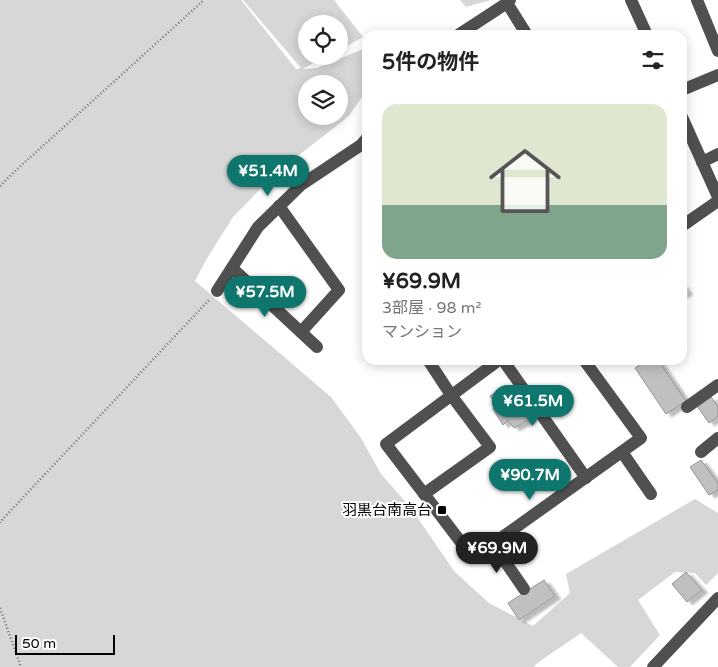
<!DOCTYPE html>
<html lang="ja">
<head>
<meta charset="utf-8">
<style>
	body { margin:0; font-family:"Varela Round","Noto Sans JP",sans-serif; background:#f2f2f2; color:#222; height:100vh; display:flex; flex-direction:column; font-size:19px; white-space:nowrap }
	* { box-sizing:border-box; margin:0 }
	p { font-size:16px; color:#767676 }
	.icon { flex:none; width:28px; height:28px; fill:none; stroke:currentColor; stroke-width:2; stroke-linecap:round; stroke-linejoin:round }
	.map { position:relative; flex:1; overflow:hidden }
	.drawer { position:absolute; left:362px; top:30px; width:325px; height:335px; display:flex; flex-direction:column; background:#fff; border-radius:15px; box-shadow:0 2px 12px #0003 }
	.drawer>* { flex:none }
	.buttons { position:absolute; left:298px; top:15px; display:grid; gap:10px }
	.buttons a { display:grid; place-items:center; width:50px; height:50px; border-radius:50%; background:#fff; box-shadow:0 2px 12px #0003; font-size:25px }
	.scale { position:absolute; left:15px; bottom:12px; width:100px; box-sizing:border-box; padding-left:5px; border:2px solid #000; border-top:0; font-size:14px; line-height:18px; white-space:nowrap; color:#000; -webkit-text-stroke:4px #fff; paint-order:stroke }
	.price { position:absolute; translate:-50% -42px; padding:0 11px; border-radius:18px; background:#0f766e; color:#fff; font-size:16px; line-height:32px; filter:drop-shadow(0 1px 2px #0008) }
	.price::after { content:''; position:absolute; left:50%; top:30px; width:15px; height:11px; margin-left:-8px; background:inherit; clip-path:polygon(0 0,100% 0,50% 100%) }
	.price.current { background:#222; color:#fff }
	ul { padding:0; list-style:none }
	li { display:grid; align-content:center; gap:10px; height:265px; padding:0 20px }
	li span { display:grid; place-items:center; height:155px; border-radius:15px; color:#555 }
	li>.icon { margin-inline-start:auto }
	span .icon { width:90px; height:90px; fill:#fffc; stroke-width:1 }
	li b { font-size:21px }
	h2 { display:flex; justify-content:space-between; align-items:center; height:60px; padding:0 20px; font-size:21px }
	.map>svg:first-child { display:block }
</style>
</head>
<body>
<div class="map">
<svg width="718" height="667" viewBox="0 0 718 667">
	<defs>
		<filter id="shadow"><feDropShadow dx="5.5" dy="3" stdDeviation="1" flood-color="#0004"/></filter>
	</defs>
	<rect width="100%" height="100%" fill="#fff"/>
	<!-- green -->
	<g fill="#d7d7d7" fill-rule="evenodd">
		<path d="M 0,0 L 241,0 L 296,69 L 301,68 L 243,0 L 334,0 L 363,37 L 339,50 L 339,24 L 306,24 L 306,56 L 326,56 L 303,69 L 317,68 L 361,50 L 367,52 L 367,90 L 349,116 L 276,173 L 233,217 L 206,260 L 195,281 L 331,397 L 361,438 L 381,474 L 411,508 L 454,571 L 489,603 L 533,626 L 570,593 L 566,574 L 695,499 L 718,513 L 718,573 L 706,585 L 695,573 L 675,572 L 638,600 L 660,635 L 630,667 L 618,667 L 581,633 L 536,664 L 534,667 L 0,667 ZM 306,84 L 339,84 L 339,116 L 306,116 Z"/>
		<polygon points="460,0 491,0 466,7"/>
	</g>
	<!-- building -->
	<g fill="#c0c0c0" stroke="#949494" filter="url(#shadow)">
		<polygon points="682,284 687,292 682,295"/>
		<polygon points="647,360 658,360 686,401 666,414 635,368"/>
		<polygon points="504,387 512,399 518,395 532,418 514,428 508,420 503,425 493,409 497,406 490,396"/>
		<polygon points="711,397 718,407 718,416 709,423 697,406"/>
		<polygon points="701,460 718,483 718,490 709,495 690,467"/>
		<polygon points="686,572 702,590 687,602 672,584"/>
		<polygon points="544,580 555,596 519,620 508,603"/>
	</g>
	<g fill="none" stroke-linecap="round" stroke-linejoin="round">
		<!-- path -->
		<g stroke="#727272" stroke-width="2.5" stroke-dasharray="1 2.5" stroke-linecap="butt">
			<polyline points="0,186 13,173 204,0"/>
			<polyline points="0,523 0,522 209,300"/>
			<polyline points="0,608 21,667"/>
		</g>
		<!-- minor -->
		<g stroke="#505050" stroke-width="12">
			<polyline points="510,0 507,3 527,35"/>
			<polyline points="631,0 647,35"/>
			<polyline points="697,0 718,51"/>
			<polyline points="458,35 507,3"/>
			<polyline points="682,90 718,75"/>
			<polyline points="682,117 718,197"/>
			<polyline points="702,162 718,154"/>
			<polyline points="279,206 339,290 301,332"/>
			<polyline points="682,226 718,201"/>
			<polyline points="232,268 317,347"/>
			<polyline points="217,291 258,227 301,185 361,145 368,137"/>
			<polyline points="499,360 386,444 473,558 641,438 584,360"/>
			<polyline points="503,360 586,478"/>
			<polyline points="687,407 718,385"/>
			<polyline points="622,452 651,494"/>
			<polyline points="701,452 718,438"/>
			<polyline points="424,494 490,447 451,395 428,360"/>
			<polyline points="493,544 524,589"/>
			<polyline points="653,667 718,598"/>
		</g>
	</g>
	<!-- markers -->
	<rect fill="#000" stroke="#fff" stroke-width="2" x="437" y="505" width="10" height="10" rx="2.5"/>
	<g text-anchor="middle" stroke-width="4" stroke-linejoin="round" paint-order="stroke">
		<!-- poi labels -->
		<g font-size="15" fill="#000" stroke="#fff" text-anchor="end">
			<text x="432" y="515">羽黒台南高台</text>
		</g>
	</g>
</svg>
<div class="buttons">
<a><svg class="icon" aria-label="locate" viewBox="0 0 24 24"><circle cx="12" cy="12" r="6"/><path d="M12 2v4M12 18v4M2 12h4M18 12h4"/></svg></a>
<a><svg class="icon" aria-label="layers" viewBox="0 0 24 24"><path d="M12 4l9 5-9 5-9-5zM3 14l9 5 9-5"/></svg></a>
</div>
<div class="scale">50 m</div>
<b class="price" style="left:268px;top:197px">¥51.4M</b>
<b class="price" style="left:265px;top:318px">¥57.5M</b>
<b class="price" style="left:533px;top:427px">¥61.5M</b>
<b class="price" style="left:530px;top:501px">¥90.7M</b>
<b class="price current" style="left:497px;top:574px">¥69.9M</b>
<section class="drawer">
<h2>5件の物件<svg class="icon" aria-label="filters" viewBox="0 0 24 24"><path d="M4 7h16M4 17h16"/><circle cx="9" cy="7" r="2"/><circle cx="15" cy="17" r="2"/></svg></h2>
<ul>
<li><span style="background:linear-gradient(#dfe7d0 65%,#7fa58c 0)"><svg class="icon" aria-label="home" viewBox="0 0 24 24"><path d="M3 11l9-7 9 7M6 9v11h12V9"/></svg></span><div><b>¥69.9M</b><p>3部屋 · 98 m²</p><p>マンション</p></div></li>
</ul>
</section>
</div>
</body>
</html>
